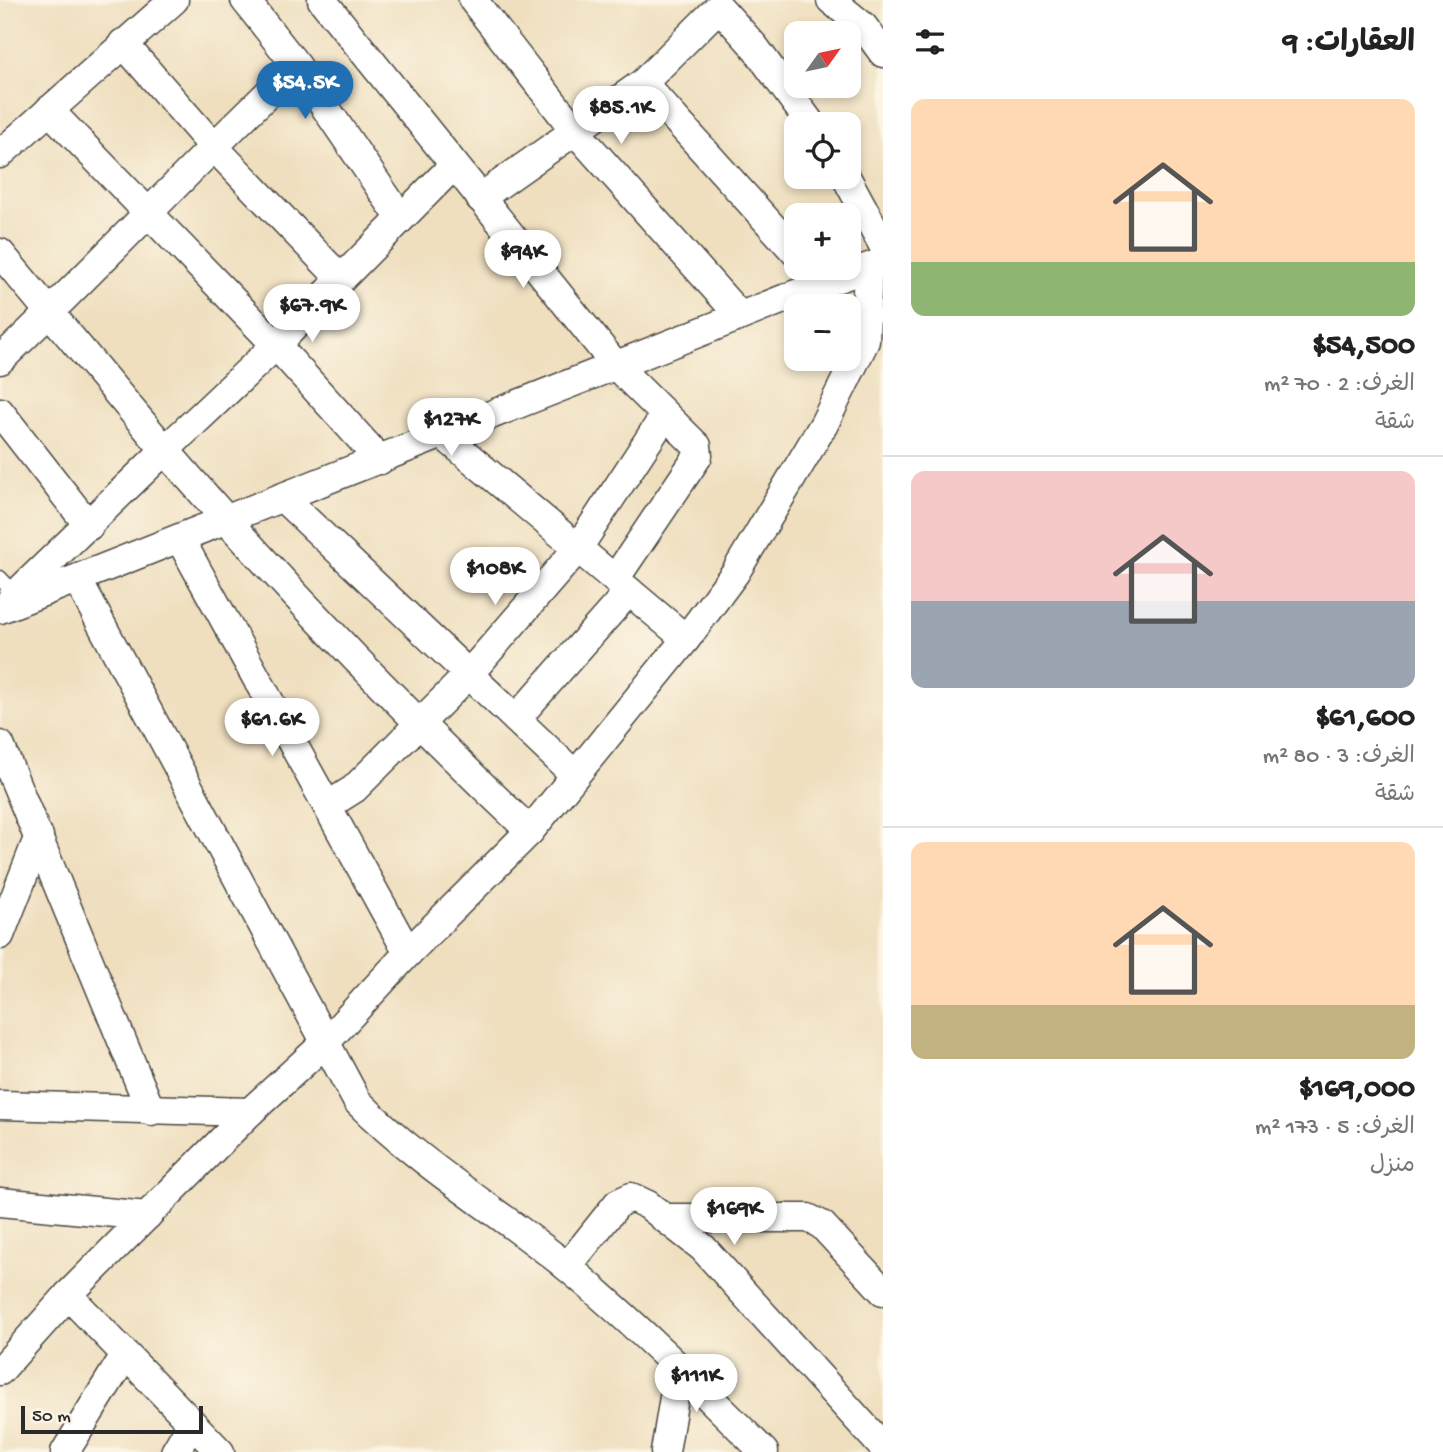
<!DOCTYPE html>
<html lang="ar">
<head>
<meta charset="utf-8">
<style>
	body { margin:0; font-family:"Gochi Hand","Playpen Sans Arabic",sans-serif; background:#f2f2f2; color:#222; direction:rtl; height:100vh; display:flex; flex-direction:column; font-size:26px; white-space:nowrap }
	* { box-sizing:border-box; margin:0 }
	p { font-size:23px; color:#767676 }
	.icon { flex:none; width:38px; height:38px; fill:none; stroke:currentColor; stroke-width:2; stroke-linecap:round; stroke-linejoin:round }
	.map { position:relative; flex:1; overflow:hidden; direction:ltr }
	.side { display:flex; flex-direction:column; background:#fff; width:560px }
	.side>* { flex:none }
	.needle { width:46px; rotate:57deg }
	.buttons { position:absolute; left:784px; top:21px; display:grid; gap:14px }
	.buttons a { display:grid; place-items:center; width:77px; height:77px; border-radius:14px; background:#fff; box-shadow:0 4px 10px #0003; font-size:35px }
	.scale { position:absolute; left:21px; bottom:18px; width:182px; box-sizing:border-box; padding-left:7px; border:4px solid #2b2b2b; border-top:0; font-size:19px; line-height:24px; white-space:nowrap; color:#2b2b2b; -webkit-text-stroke:5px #fcf5e5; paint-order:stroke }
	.price { position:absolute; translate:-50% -60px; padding:0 16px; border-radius:24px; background:#fff; color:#222; font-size:23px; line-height:46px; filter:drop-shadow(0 2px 4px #0008) }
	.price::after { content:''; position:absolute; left:50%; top:42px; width:21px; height:16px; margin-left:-10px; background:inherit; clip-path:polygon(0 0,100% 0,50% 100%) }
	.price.selected { background:#1f6fb2; color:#fff }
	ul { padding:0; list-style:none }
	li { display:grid; align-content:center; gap:14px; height:371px; padding:0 28px }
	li+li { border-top:2px solid #e0e0e0 }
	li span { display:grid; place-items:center; height:217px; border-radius:14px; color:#555 }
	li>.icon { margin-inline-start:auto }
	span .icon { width:126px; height:126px; fill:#fffc; stroke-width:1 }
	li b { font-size:30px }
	h2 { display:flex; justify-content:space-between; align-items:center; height:84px; padding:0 28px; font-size:30px }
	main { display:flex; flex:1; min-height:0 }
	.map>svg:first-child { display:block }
</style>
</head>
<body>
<main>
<section class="side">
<h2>العقارات: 9<svg class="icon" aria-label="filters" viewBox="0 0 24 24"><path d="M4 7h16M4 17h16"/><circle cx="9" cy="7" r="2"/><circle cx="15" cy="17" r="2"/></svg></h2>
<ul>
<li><span style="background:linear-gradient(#ffd9b3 75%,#8fb573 0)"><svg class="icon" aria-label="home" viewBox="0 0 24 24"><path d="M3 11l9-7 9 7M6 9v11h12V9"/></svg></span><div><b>$54,500</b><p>الغرف: 2 · 70 m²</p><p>شقة</p></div></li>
<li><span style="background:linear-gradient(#f6c9c9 60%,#9aa5b1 0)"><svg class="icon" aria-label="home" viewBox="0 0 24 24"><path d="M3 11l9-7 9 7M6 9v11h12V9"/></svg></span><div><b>$61,600</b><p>الغرف: 3 · 80 m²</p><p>شقة</p></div></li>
<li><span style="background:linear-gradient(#ffd9b3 75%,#c2b280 0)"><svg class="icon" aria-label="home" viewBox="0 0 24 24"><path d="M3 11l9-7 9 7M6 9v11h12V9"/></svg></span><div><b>$169,000</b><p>الغرف: 5 · 173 m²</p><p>منزل</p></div></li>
</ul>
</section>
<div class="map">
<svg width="883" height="1452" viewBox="0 0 883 1452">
	<rect width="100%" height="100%" fill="#fcf5e5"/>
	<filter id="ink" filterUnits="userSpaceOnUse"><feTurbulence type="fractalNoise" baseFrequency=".0143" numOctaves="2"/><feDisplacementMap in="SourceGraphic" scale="14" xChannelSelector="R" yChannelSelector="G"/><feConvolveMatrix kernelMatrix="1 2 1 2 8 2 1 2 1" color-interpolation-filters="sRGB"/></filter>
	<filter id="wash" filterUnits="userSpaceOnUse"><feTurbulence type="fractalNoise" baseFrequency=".00686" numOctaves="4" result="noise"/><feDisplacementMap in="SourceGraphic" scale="28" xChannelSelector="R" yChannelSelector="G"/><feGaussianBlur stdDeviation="1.57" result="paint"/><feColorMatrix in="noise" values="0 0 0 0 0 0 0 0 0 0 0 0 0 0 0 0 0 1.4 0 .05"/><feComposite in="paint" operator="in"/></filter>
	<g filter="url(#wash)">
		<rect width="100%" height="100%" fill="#efdfbf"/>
	</g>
	<g filter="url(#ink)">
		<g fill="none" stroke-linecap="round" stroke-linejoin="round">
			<!-- lane casing -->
			<g stroke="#484641" stroke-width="17">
				<polyline id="lane" points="0,578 16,595"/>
			</g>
			<!-- street casing -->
			<g stroke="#484641" stroke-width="31">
				<g id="street">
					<polyline points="245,0 297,66 400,217"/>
					<polyline points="322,0 617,367 697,446 698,456 615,579"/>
					<polyline points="473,0 576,132 740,316"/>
					<polyline points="831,0 863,26 883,53"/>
					<polyline points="123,43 212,145 340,278"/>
					<polyline points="643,83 796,253"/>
					<polyline points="49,110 276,345 380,460"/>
					<polyline points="0,154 174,0"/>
					<polyline points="846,177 883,245"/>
					<polyline points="480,198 643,83 719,7 754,46 811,124"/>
					<polyline points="0,253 165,450 12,598"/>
					<path d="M 0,360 C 102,264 195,161 297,66"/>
					<polyline points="0,412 89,526"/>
					<polyline points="443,435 686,639 530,831"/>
					<polyline points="283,498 575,775"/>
					<polyline points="180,539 408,953"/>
					<path d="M 77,579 L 357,1101 C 419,1164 498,1211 566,1266 C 636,1324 700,1388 764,1452"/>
					<polyline points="0,609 824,283 883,262"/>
					<polyline points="686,639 735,573 824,424 865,341 868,268"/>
					<polyline points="516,719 629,591"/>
					<polyline points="0,745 151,1111"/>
					<polyline points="327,806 354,789 469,674 578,548 665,415"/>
					<polyline points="0,935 39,836"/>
					<polyline points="0,1105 250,1112"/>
					<polyline points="0,1202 147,1216"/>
					<polyline points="664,1218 808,1218 822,1225 883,1291"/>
					<polyline points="567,1267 618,1203 631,1197 648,1205 703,1248 883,1447"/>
					<polyline points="0,1371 68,1295"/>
					<polyline points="65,1452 125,1355"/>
					<polyline points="175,1452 192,1423"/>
					<path d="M 220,1452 L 68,1295 L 250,1112 L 324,1044 L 408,953 L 530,831 C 402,710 280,583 165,450 L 276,345 L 454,165"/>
					<polyline points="665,1452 679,1367"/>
				</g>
			</g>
			<!-- lane -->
			<use href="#lane" stroke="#fff" stroke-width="14"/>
			<!-- street -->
			<use href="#street" stroke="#fff" stroke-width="28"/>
		</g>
	</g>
</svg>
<div class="buttons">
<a><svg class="needle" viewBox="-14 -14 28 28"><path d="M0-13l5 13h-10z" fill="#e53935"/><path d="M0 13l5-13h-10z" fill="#767676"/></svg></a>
<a><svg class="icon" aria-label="locate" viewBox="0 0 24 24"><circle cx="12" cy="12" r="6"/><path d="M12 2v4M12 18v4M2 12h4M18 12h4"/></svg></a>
<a>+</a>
<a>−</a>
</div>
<div class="scale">50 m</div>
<b class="price selected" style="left:305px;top:121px">$54.5K</b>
<b class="price" style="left:621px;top:146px">$85.1K</b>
<b class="price" style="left:523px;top:290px">$94K</b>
<b class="price" style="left:312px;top:344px">$67.9K</b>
<b class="price" style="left:451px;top:458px">$127K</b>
<b class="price" style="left:495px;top:607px">$108K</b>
<b class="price" style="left:272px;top:758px">$61.6K</b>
<b class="price" style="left:734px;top:1247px">$169K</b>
<b class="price" style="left:696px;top:1414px">$111K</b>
</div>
</main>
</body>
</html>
